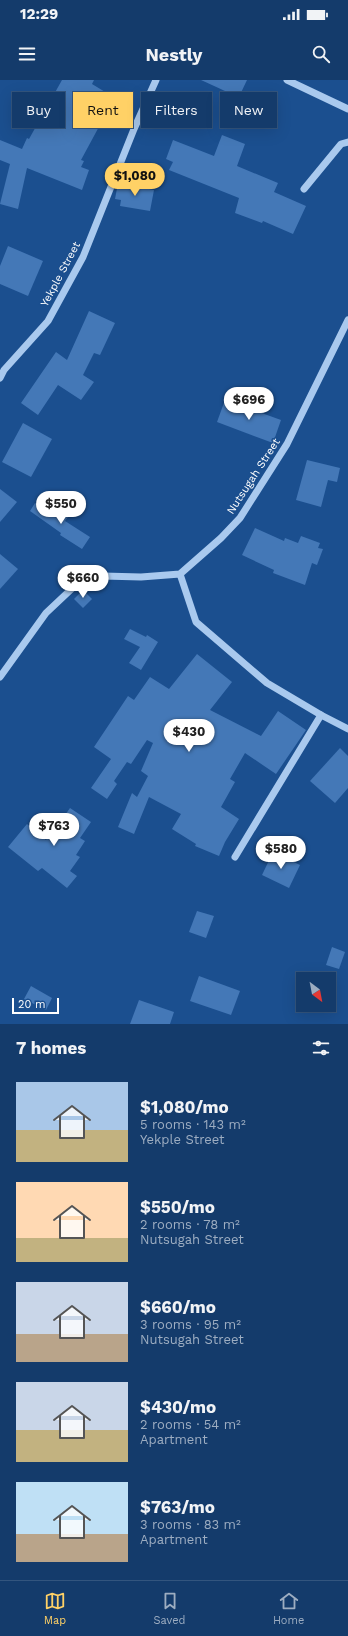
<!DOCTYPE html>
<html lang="en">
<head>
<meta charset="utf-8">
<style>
	body { margin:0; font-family:"Work Sans",sans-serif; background:#1d4271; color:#f1f3f6; height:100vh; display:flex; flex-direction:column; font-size:15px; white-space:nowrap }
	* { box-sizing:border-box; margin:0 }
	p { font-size:13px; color:#9dadc1 }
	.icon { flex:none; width:22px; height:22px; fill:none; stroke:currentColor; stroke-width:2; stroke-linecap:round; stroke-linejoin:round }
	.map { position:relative; height:944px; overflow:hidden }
	.sheet { display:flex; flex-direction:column; background:#143b6b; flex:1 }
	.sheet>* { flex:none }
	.guide { position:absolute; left:12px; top:12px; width:324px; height:36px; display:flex; gap:8px }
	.needle { width:26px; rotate:148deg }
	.buttons { position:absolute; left:296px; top:892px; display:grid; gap:8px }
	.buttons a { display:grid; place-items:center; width:40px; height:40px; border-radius:0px; background:#143b6b; box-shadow:0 4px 16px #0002,0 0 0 1px #33557e; font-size:20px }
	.scale { position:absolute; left:12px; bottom:10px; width:47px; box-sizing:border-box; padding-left:4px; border:2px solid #fff; border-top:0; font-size:11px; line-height:14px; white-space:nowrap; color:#fff; -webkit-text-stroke:3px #1b4f8f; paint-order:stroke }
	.price { position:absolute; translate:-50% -34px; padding:0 9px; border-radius:14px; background:#fff; color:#222; font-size:13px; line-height:26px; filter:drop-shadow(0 1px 2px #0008) }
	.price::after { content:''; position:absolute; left:50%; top:24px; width:12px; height:9px; margin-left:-6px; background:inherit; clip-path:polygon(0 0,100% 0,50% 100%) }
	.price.current { background:#ffd166; color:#111 }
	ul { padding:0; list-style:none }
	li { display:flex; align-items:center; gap:12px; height:100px; padding:0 16px }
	li span { display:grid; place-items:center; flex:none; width:112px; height:80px; border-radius:0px; color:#555 }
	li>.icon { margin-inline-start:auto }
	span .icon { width:48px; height:48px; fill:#fffc; stroke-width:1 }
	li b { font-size:17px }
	h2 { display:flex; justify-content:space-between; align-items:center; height:48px; padding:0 16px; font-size:17px }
	.chip { padding:0 14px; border-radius:0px; background:#143b6b; box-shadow:0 4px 16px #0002,0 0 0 1px #33557e; font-size:14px; line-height:36px }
	.chip.current { background:#ffd166; color:#111 }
	.status { display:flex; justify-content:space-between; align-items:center; height:28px; padding:0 20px; background:#143b6b; direction:ltr }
	.status svg { height:11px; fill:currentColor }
	header { display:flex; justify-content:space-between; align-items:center; height:52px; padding:0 16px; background:#143b6b; font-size:18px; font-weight:700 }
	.tabs { display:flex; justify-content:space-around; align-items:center; height:56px; border-top:1px solid #33557e; background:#143b6b; font-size:11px; color:#9dadc1 }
	.tabs a { display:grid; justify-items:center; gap:2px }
	.tabs .current { color:#ffd166 }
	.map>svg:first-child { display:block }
</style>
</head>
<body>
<div class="status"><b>12:29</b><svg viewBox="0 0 49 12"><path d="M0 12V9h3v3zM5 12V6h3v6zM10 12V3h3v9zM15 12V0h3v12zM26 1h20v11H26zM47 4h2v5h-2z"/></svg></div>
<header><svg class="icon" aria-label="menu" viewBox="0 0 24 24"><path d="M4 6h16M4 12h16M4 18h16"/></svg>Nestly<svg class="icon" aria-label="search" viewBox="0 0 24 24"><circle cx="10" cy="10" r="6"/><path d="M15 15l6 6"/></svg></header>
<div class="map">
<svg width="348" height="944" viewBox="0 0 348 944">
	<rect width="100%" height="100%" fill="#1b4f8f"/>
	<!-- building -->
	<g fill="#4478b7">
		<polygon points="62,0 94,0 92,4 120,21 106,46 101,43 81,80 84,81 81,87 89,90 82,110 27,88 18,129 0,124 10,84 0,80 0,60 22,69 27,58 29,59"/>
		<polygon points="201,0 247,0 238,19 224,13 225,11"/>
		<polygon points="222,55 245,64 237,86 278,103 274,112 306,126 293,154 263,141 262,143 235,133 239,118 169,90 173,82 166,79 173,60 214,76"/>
		<polygon points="118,103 154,110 150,131 120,126 121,120 115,119"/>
		<polygon points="8,166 43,181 28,216 0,204 0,186"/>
		<polygon points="89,231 115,243 100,275 94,273 83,295 94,302 81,320 58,305 38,335 21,323 56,272 67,280"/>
		<polygon points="225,320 281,340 273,363 217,342"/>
		<polygon points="23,343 52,359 31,397 2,382"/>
		<polygon points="307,380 340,388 337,402 328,400 321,427 296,420"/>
		<polygon points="0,409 17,422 0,442"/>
		<polygon points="35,423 47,430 51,425 68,437 65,441 90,457 82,469 60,455 61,453 30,431"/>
		<polygon points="255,448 284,461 285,458 298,463 301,456 320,463 318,468 323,469 317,485 312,483 305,505 273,493 274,490 242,475"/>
		<polygon points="0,474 18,489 0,509"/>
		<polygon points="83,510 92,519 83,528 74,519"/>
		<polygon points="130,549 146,557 147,555 158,562 141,590 129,583 140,567 124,559"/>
		<polygon points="197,574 232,602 210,630 261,656 278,631 306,650 276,694 245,673 230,699 235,702 221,727 239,739 225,762 219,776 195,766 196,764 172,749 181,734 149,717 134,754 118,747 132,713 137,717 148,696 141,691 153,663 147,660 131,684 127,682 114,701 117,704 107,719 91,708 111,679 94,667 128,616 134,620 150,597 169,609"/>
		<polygon points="340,668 348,676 348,708 335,723 310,701"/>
		<polygon points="70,728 91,742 80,758 85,761 76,775 80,777 70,791 77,796 67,808 42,788 38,791 8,767 27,744 46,760 48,757 49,758"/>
		<polygon points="273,772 300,785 289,808 262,795"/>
		<polygon points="197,831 214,836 206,858 189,852"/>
		<polygon points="332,867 345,872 339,889 326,885"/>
		<polygon points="199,896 240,911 231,935 190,921"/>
		<polygon points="31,906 52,918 46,930 24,919"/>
		<polygon points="139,920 174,932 170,944 130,944"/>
	</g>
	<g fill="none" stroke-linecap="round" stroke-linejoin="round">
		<!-- minor -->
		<g stroke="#a9c9ee" stroke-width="7">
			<polyline points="287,0 348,29"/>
			<polyline points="304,109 341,64 348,62"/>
			<polyline points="0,298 4,290 48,241 83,177 134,49 156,0"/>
			<polyline points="180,494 196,542 267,603 321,635 348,649"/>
			<polyline points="0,597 46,533 80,501 103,496 141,497 180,494 221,458 240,438 287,364 348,240"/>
			<polyline points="235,777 321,635"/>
		</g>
	</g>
	<g text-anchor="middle" stroke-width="3" stroke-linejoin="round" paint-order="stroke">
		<!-- street labels -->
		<g font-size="11" fill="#fff" stroke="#1b4f8f">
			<text transform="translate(60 194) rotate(-62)" y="4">Yekple Street</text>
			<text transform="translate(253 396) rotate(-57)" y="4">Nutsugah Street</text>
		</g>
	</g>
</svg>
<div class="buttons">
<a><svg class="needle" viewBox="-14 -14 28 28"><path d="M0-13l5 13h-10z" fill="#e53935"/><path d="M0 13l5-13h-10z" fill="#9dadc1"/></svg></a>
</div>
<div class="scale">20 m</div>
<b class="price current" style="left:135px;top:117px">$1,080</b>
<b class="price" style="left:249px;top:341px">$696</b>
<b class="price" style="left:61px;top:445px">$550</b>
<b class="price" style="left:83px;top:519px">$660</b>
<b class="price" style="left:189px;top:673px">$430</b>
<b class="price" style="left:54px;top:767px">$763</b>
<b class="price" style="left:281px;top:790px">$580</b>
<div class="guide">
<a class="chip">Buy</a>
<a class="chip current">Rent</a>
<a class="chip">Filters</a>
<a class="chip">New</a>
</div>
</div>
<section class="sheet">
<h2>7 homes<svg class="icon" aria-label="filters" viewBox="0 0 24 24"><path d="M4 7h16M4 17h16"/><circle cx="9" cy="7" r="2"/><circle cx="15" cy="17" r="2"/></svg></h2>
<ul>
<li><span style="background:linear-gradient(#a9c7e8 60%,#c2b280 0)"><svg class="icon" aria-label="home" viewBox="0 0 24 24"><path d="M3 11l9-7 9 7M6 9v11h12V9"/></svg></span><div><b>$1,080/mo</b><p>5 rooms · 143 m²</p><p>Yekple Street</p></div></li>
<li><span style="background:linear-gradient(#ffd9b3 70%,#c2b280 0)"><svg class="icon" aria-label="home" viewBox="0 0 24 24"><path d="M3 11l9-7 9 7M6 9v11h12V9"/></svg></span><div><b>$550/mo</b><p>2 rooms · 78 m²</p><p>Nutsugah Street</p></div></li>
<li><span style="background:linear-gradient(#c9d6e8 65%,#b9a48a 0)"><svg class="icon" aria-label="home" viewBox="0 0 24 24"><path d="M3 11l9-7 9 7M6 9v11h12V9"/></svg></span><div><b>$660/mo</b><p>3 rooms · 95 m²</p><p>Nutsugah Street</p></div></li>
<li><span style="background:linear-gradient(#c9d6e8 60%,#c2b280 0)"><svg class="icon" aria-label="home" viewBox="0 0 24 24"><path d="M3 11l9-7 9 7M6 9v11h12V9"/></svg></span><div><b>$430/mo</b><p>2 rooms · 54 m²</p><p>Apartment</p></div></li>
<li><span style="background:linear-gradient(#bfe0f5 65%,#b9a48a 0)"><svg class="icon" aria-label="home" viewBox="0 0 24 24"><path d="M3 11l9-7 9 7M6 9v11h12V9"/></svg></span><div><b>$763/mo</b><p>3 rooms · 83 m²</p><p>Apartment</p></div></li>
</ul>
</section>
<nav class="tabs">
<a class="current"><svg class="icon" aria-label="map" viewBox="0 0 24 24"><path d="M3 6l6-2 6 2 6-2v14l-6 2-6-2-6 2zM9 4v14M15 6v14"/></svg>Map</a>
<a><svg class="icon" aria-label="saved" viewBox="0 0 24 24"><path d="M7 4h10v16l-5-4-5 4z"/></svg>Saved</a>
<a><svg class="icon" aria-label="home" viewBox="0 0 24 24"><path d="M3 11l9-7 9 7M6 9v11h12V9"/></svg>Home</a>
</nav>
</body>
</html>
